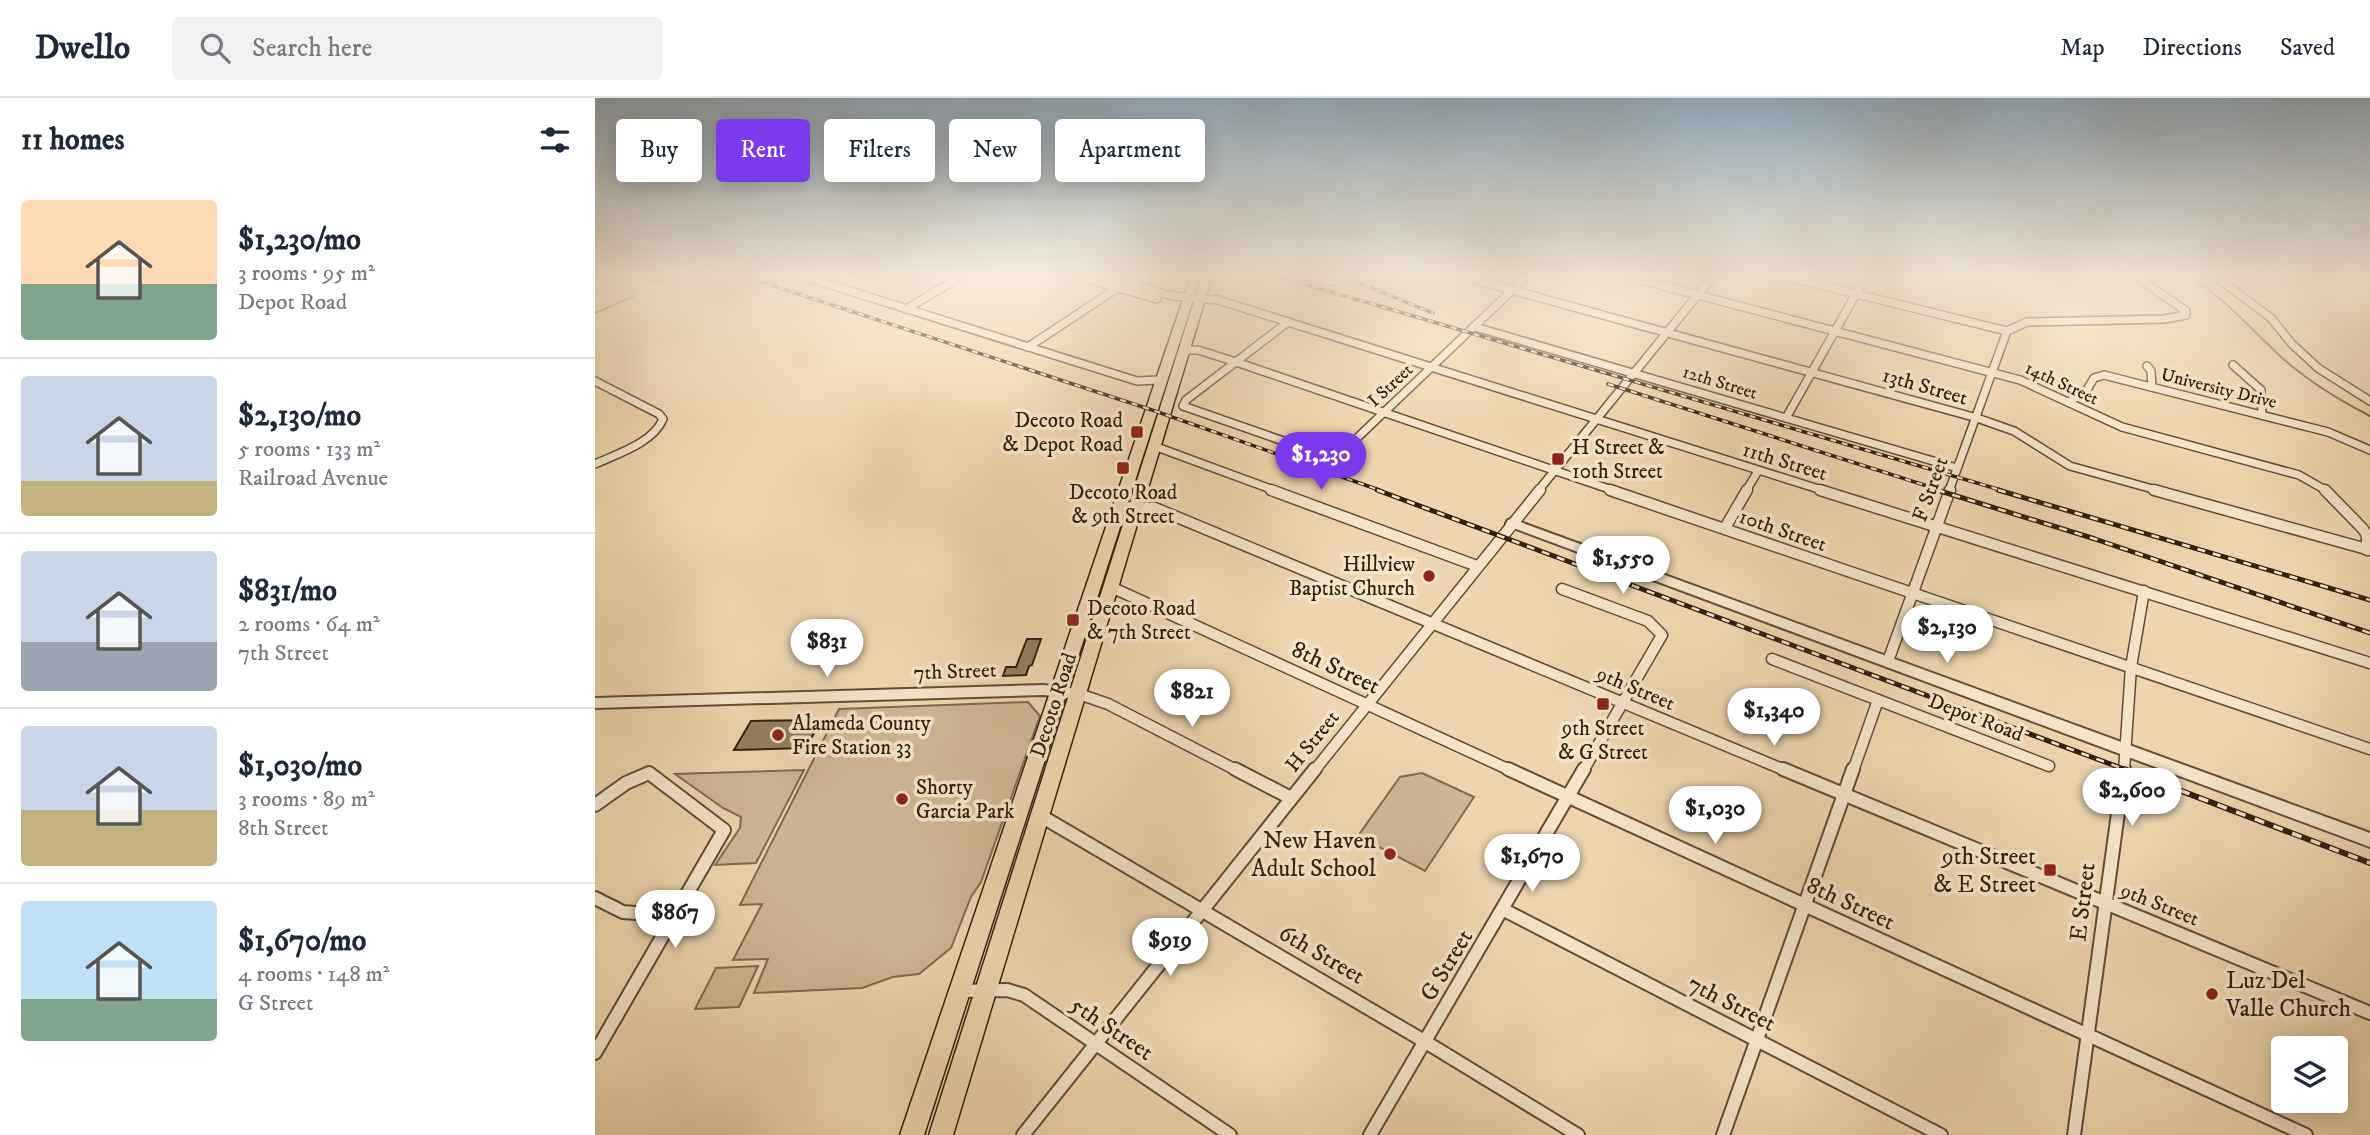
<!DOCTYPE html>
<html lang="en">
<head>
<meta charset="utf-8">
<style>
	body { margin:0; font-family:"IM FELL DW Pica",serif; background:#f2f2f3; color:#1f2937; height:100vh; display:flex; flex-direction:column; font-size:26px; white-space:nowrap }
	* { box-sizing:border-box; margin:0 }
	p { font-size:23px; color:#747a83 }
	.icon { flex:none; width:38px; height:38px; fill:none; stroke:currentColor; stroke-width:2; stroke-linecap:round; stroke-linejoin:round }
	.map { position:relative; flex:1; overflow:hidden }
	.side { display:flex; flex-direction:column; background:#fff; width:595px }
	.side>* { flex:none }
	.top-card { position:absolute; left:21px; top:21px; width:665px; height:63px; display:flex; gap:14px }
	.tools { position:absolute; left:1676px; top:938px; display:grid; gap:14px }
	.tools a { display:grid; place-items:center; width:77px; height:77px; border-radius:7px; background:#fff; box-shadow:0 4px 18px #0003; font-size:35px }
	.price { position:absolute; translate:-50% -60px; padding:0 16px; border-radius:24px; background:#fff; color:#222; font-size:23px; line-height:46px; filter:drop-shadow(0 2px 4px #0008) }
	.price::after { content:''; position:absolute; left:50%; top:42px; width:21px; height:16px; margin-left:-10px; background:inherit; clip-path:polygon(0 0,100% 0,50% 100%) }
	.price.current { background:#7c3aed; color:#fff }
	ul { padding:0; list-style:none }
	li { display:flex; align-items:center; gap:21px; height:175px; padding:0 21px }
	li+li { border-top:2px solid #e0e1e3 }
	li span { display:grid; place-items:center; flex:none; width:196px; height:140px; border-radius:7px; color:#555 }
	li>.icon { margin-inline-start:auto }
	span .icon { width:84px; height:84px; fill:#fffc; stroke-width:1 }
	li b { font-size:30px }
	h2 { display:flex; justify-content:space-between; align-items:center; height:84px; padding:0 21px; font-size:30px }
	.tag { padding:0 24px; border-radius:7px; background:#fff; box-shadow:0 4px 18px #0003; font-size:24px; line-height:63px }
	.tag.current { background:#7c3aed; color:#fff }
	header { display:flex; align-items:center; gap:42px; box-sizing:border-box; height:98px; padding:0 35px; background:#fff; border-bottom:2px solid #e0e1e3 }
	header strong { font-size:33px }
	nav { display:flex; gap:38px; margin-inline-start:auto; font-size:24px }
	.search { width:490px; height:63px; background:#f2f2f3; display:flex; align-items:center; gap:18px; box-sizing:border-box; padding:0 24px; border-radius:7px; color:#747a83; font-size:26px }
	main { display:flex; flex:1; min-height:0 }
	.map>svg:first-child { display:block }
</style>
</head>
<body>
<header>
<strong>Dwello</strong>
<div class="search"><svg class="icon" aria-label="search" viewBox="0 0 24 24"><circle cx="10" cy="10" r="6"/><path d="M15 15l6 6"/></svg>Search here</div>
<nav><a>Map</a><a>Directions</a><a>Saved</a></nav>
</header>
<main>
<section class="side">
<h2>11 homes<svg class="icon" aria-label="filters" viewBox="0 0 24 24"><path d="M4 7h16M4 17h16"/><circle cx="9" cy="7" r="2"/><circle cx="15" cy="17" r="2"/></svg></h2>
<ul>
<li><span style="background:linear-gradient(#ffd9b3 60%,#7fa58c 0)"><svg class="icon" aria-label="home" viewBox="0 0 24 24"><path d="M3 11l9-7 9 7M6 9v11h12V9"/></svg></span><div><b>$1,230/mo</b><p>3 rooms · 95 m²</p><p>Depot Road</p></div></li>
<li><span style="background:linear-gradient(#c9d6e8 75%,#c2b280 0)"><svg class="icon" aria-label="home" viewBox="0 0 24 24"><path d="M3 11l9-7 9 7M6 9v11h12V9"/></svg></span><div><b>$2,130/mo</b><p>5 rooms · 133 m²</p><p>Railroad Avenue</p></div></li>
<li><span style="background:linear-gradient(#c9d6e8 65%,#9aa5b1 0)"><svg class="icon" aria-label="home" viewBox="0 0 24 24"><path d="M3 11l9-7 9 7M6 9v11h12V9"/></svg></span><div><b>$831/mo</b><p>2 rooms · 64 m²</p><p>7th Street</p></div></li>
<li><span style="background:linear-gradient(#c9d6e8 60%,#c2b280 0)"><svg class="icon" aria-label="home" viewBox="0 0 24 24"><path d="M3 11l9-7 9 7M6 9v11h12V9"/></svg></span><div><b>$1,030/mo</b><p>3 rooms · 89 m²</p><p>8th Street</p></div></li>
<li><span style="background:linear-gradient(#bfe0f5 70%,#7fa58c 0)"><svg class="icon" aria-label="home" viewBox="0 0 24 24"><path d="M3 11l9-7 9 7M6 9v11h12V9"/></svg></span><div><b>$1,670/mo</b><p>4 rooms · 148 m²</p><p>G Street</p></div></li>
</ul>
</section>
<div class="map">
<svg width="1775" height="1037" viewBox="0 0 1775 1037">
	<rect width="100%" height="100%" fill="#edd6af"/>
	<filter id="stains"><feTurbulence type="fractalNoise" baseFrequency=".00286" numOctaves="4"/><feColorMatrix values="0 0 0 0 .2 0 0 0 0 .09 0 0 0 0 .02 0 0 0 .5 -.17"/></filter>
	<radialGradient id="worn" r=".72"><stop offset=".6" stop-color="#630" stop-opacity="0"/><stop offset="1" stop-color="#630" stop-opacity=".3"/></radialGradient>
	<!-- green -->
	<g fill="#cdb794" stroke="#7e6c52" stroke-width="2">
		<polygon points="433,604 445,618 386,784 376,799 356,850 324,876 298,879 267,890 159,895 173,861 138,862 167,806 145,807 244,611"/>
		<polygon points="209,672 161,765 120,767 145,730 146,719 128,710 80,676"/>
		<polygon points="827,675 879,699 830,773 763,738 805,679"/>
		<polygon points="163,868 144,909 100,911 121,870"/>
	</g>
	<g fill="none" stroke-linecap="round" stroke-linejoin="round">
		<!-- stream -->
		<g stroke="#7a684f" stroke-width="2">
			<polyline points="40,178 59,184 99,179"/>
			<path d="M 1593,178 C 1629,199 1654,229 1684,257 C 1711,282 1742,301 1775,318"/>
			<polyline points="0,215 39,198"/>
		</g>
	</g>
	<!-- building -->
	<g fill="#927f63" stroke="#2f2110" stroke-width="2">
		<polygon points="432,541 446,541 437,567 434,568 431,577 408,578 411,569 421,569"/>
		<polygon points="226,622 211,650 139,652 156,623"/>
	</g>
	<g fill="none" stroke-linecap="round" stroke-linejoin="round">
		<!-- minor-far2 casing -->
		<g stroke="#5e4e38" stroke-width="10">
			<g id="minor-far2">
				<polyline points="207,178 542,283 564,282"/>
				<polyline points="482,178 562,201"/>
				<polyline points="506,178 577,198 623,202 1230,393"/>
				<polyline points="709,178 735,184 751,178"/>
				<polyline points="866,178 1382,320 1419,333 1475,368 1565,393"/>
				<polyline points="1031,178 1425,282 1527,329 1704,377 1732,393"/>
				<polyline points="1188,178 1412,233"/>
				<polyline points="1620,178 1676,220 1696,245 1723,270 1775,303"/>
				<polyline points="311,211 367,178"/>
				<polyline points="693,224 591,302 588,308 740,361 932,178"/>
				<polyline points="880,229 1362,370"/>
				<polyline points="1412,233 1432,224 1569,221 1591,217 1591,213 1540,178"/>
				<polyline points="433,249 524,189"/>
				<polyline points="589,252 603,252 641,264 1020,393"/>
				<polyline points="1638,267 1666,292 1667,317"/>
				<polyline points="1552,268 1556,273 1557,289"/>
				<path d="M 0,283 L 64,316 L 68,321 C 58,345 22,356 0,366"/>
				<polyline points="1473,304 1490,295 1499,280 1509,277 1733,334 1775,352"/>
				<polyline points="1191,320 1271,178"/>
				<polyline points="559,348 681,393"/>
				<polyline points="943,393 1118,178"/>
				<polyline points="1151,393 1163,373"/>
				<polyline points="1354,393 1412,233"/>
			</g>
		</g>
		<!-- minor-far1 casing -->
		<g stroke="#5e4e38" stroke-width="13">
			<g id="minor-far1">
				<polyline points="676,392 882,468"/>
				<polyline points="1015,392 1775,651"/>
				<polyline points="1225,392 1775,565"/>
				<polyline points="1559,392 1775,452"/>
				<polyline points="1730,392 1768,431 1772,437 1772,452"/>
				<polyline points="523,409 560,410 1192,673"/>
				<polyline points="1130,430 1152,392"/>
				<polyline points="516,489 917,673"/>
				<polyline points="967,491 1053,523 1067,537 988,673"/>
				<polyline points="1177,561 1454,668"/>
				<polyline points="1293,563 1355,392"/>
				<polyline points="484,596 513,606 643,673"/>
				<polyline points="719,673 945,392"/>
				<polyline points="1258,673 1283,602"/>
				<polyline points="1529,673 1536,569 1549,493"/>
			</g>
		</g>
		<!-- minor casing -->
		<g stroke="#5e4e38" stroke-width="16">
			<g id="minor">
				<polyline points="640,671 696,700"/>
				<polyline points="913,671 1711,1037"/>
				<polyline points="1188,671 1775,915"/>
				<polyline points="0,707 31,685 54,675 129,732 0,955"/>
				<polyline points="446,718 829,943 983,1037"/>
				<polyline points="0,800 28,814 80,818"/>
				<polyline points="909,812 1346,1037"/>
				<polyline points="364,893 412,892 429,897 635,1037"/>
				<polyline points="428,1037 720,671"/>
				<polyline points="775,1037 989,671"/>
				<polyline points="1128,1037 1258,671"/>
				<polyline points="1479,1037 1529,671"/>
			</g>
		</g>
		<!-- tertiary casing -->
		<g stroke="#5e4e38" stroke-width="4">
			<g id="tertiary">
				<polygon points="917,421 1775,735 1775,749 913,428 911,425 913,422"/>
				<polygon points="448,587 484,591 489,592 491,596 489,600 484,601 448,597 0,610 0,600"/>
			</g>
		</g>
		<!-- primary casing -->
		<g stroke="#2f2110" stroke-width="3">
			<g id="primary">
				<polygon points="596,178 606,178 329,1037 305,1037"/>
				<polygon points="607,178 617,178 358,1037 334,1037"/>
			</g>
		</g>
		<!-- minor-far2 -->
		<use href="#minor-far2" stroke="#f3e4cb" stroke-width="7"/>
		<!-- minor-far1 -->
		<use href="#minor-far1" stroke="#f3e4cb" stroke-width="10"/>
		<!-- minor -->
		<use href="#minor" stroke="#f3e4cb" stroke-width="12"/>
		<!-- tertiary -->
		<use href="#tertiary" fill="#f3e4cb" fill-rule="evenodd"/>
		<!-- primary -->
		<use href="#primary" fill="#edd6af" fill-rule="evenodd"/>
		<!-- rail-far2 casing -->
		<g stroke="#2f2110" stroke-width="3.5">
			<g id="rail-far2">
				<polyline points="149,178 560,313 787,393"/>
				<polyline points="683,178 1409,393"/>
				<polyline points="747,178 838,215"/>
				<polyline points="1013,286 1348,393"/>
			</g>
		</g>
		<!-- rail-far1 casing -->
		<g stroke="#2f2110" stroke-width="5">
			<g id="rail-far1">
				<polyline points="782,392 1534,673"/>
				<polyline points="1342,392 1500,441 1775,535"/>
				<polyline points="1403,392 1775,502"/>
			</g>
		</g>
		<!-- rail casing -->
		<g stroke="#2f2110" stroke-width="6">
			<polyline id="rail" points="1529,671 1775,765"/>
		</g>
		<!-- rail-far2 -->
		<use href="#rail-far2" stroke="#f3e4cb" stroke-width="2" stroke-dasharray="6" stroke-linecap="butt"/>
		<!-- rail-far1 -->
		<use href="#rail-far1" stroke="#f3e4cb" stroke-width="2.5" stroke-dasharray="8" stroke-linecap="butt"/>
		<!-- rail -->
		<use href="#rail" stroke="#f3e4cb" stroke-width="3.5" stroke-dasharray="10" stroke-linecap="butt"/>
	</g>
	<!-- sky -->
	<linearGradient id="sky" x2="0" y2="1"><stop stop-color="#90a9bc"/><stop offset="0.55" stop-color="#f7eddb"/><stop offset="1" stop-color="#f7eddb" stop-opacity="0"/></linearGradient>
	<rect width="1775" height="324" fill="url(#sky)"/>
	<!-- markers -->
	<g fill="#8f2418" stroke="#f3e4cb" stroke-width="2.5">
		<rect x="535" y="327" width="14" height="14" rx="3.5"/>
		<rect x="956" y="354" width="14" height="14" rx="3.5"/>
		<rect x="521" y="363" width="14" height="14" rx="3.5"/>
		<circle cx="834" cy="478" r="7"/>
		<rect x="471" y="515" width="14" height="14" rx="3.5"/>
		<rect x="1001" y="599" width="14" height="14" rx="3.5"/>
		<circle cx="183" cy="637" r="7"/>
		<circle cx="307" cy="701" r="7"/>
		<circle cx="795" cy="756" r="7"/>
		<rect x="1448" y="765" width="14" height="14" rx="3.5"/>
		<circle cx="1617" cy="896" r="7"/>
	</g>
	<g text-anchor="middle" stroke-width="7" stroke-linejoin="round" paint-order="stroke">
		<!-- far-street labels -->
		<g font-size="18" fill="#2f2110" stroke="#f3e4cb">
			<text transform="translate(1125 284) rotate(17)" y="6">12th Street</text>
			<text transform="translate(1467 285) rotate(25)" y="6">14th Street</text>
			<text transform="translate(795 287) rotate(-43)" y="6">I Street</text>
			<text transform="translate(1624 290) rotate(14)" y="6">University Drive</text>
		</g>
		<!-- street labels -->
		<g font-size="21" fill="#2f2110" stroke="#f3e4cb">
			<text transform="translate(1330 288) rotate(16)" y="7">13th Street</text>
			<text transform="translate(1190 363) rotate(17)" y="7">11th Street</text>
			<text transform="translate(1335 391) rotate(-70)" y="7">F Street</text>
			<text transform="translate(1188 432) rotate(19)" y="7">10th Street</text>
			<text transform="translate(360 573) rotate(-2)" y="7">7th Street</text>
			<text transform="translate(1041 590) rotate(23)" y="7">9th Street</text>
			<text transform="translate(458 607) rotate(-72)" y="7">Decoto Road</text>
			<text transform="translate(1381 619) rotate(21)" y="7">Depot Road</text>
			<text transform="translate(717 643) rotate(-51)" y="7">H Street</text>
			<text transform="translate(1565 806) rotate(22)" y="7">9th Street</text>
		</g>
		<!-- poi labels -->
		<g font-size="21" fill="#2f2110" stroke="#f3e4cb" text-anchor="start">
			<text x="528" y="329" text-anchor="end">Decoto Road<tspan x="528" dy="24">&amp; Depot Road</tspan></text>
			<text x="977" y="356">H Street &amp;<tspan x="977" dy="24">10th Street</tspan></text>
			<text x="528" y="401" text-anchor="middle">Decoto Road<tspan x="528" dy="24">&amp; 9th Street</tspan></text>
			<text x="820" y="473" text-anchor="end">Hillview<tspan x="820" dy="24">Baptist Church</tspan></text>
			<text x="492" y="517">Decoto Road<tspan x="492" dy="24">&amp; 7th Street</tspan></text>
			<text x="197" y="632">Alameda County<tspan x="197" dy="24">Fire Station 33</tspan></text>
			<text x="1008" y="637" text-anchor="middle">9th Street<tspan x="1008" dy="24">&amp; G Street</tspan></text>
			<text x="321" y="696">Shorty<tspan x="321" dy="24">Garcia Park</tspan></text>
		</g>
		<!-- near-street labels -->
		<g font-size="24" fill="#2f2110" stroke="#f3e4cb">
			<text transform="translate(741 569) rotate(25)" y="8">8th Street</text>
			<text transform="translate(1487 804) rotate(-83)" y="8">E Street</text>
			<text transform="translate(1256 805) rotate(25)" y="8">8th Street</text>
			<text transform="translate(727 856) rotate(30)" y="8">6th Street</text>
			<text transform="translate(851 867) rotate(-59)" y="8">G Street</text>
			<text transform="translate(1137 905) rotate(27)" y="8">7th Street</text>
			<text transform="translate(517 930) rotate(34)" y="8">5th Street</text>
		</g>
		<!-- near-poi labels -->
		<g font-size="24" fill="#2f2110" stroke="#f3e4cb" text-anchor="end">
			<text x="781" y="750">New Haven<tspan x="781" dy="28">Adult School</tspan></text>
			<text x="1441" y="766">9th Street<tspan x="1441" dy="28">&amp; E Street</tspan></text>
			<text x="1631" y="890" text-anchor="start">Luz Del<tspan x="1631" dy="28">Valle Church</tspan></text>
		</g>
	</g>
	<rect width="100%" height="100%" filter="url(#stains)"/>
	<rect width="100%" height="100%" fill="url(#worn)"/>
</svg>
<div class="tools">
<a><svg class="icon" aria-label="layers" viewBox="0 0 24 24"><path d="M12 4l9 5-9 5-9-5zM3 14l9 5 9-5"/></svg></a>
</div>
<b class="price current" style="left:726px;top:394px">$1,230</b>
<b class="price" style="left:1028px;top:498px">$1,550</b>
<b class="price" style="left:1352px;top:567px">$2,130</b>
<b class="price" style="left:232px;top:581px">$831</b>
<b class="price" style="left:597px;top:631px">$821</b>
<b class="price" style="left:1179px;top:650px">$1,340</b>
<b class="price" style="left:1537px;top:730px">$2,600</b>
<b class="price" style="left:1120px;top:748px">$1,030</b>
<b class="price" style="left:937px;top:796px">$1,670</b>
<b class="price" style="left:80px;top:852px">$867</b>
<b class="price" style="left:575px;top:880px">$919</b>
<div class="top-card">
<a class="tag">Buy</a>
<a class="tag current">Rent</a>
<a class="tag">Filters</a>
<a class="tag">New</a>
<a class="tag">Apartment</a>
</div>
</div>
</main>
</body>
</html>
